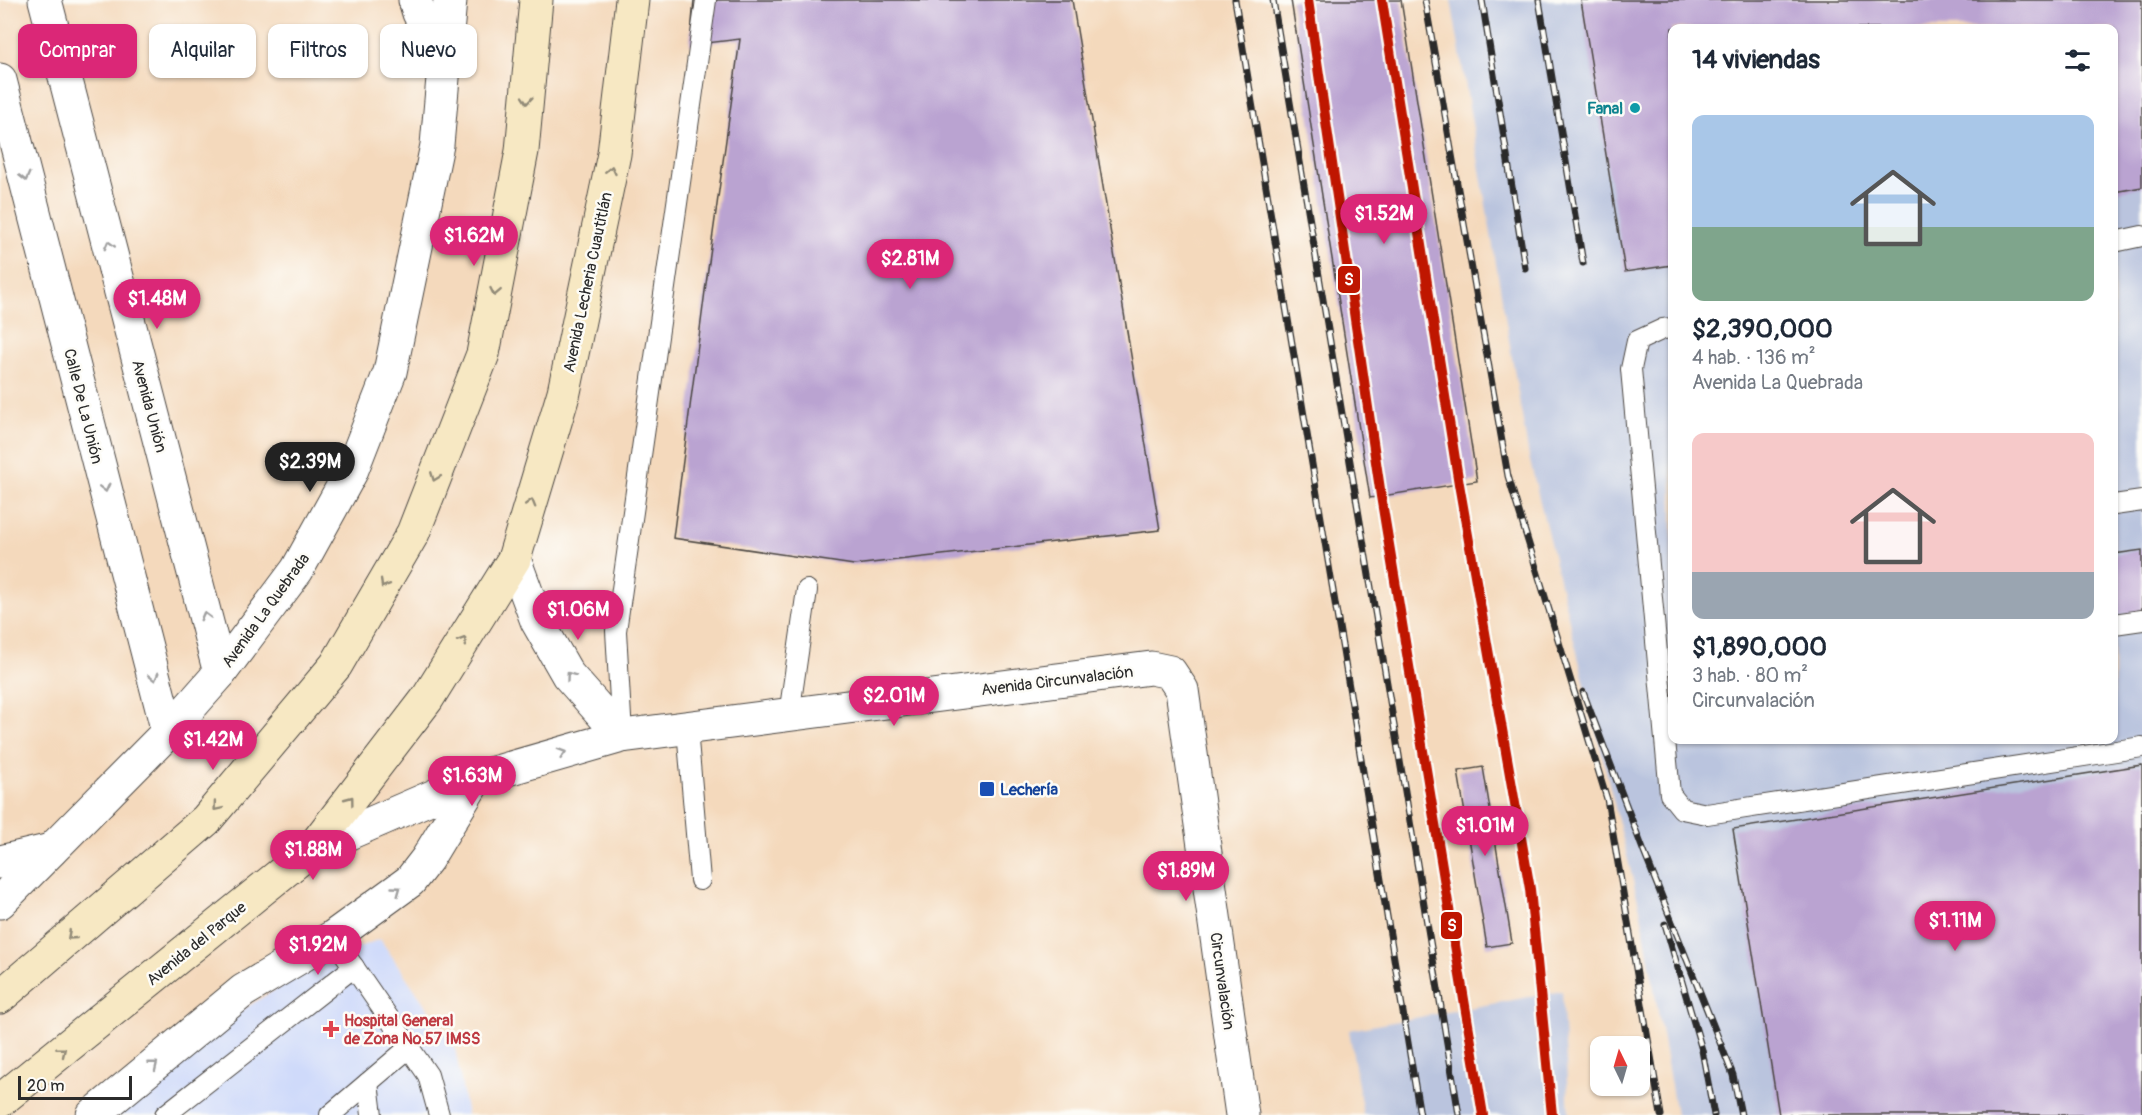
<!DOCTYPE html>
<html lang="es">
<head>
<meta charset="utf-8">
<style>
	body { margin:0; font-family:Pangolin,sans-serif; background:#f6f6f7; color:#1f2937; height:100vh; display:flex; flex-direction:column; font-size:22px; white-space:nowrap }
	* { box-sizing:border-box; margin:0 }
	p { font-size:20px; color:#747a83 }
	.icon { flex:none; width:33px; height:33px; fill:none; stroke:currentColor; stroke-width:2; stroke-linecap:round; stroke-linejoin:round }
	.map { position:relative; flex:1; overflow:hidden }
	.details { position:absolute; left:1668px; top:24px; width:450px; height:720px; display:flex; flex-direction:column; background:#fff; border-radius:12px; box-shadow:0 2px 4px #0004 }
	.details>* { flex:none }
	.top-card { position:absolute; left:18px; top:24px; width:570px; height:54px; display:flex; gap:12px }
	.needle { width:39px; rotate:355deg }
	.buttons { position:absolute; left:1590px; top:1036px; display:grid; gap:12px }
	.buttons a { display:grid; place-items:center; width:60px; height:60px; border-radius:12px; background:#fff; box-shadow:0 2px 4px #0004; font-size:30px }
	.scale { position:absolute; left:18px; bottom:15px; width:114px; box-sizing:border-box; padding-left:6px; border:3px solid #2b2b2b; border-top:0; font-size:16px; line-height:21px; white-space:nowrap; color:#2b2b2b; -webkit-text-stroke:4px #fdfcf7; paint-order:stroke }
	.price { position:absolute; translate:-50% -51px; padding:0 14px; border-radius:21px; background:#db2777; color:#fff; font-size:20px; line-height:39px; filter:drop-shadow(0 2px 3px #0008) }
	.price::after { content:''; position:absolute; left:50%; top:36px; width:18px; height:14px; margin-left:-9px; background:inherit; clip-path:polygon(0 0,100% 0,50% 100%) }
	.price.active { background:#222; color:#fff }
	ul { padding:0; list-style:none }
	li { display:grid; align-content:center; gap:12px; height:318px; padding:0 24px }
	li span { display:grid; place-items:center; height:186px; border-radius:12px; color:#555 }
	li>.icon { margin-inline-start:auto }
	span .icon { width:108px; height:108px; fill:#fffc; stroke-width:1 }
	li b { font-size:26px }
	h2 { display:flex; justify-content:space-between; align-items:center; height:72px; padding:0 24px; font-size:26px }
	.tag { padding:0 21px; border-radius:12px; background:#fff; box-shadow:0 2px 4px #0004; font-size:21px; line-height:54px }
	.tag.active { background:#db2777; color:#fff }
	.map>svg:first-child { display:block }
</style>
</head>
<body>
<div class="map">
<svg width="2142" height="1115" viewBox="0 0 2142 1115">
	<rect width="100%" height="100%" fill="#fdfcf7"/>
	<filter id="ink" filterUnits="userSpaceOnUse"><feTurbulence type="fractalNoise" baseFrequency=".0167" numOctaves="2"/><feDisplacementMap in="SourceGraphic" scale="12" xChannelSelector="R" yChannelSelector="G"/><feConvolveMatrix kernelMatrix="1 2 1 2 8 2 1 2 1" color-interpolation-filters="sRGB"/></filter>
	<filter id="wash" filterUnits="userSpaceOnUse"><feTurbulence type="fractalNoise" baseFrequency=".008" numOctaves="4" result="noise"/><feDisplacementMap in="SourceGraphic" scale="24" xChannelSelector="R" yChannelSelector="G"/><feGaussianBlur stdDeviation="1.35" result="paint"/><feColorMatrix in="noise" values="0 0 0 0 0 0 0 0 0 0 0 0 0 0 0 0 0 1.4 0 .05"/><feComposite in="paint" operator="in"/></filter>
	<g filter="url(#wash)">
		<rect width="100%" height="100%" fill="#f4d9bc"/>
		<!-- built -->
		<polygon fill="#cfdafa" points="380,939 455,1048 467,1115 115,1115 242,1010 320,962"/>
		<!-- industrial -->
		<g fill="#bac4de" fill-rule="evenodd">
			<path d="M 1451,0 L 2142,0 L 2142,1115 L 1676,1115 L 1641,913 L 1529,457 ZM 1672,28 L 2114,28 L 2114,740 L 1672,740 Z"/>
			<polygon points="1562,991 1569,1115 1363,1115 1349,1030"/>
		</g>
		<g id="blocks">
			<!-- building -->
			<g fill="#baa3d1">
				<polygon points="694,0 1072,0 1160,530 854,565 673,538 705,291 740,39 690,45"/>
				<polygon points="1291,0 1401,0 1477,481 1370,498"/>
				<polygon points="1581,0 2142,0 2142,187 2114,192 2114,28 1672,28 1672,265 1625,272"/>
				<polygon points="2142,550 2142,611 2114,615 2114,554"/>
				<polygon points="2142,765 2142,1115 1779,1115 1733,829"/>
				<polygon points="1483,767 1512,943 1487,947 1458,771"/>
			</g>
		</g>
	</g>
	<g filter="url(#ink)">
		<use href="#blocks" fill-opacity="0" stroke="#494541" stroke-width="1.5"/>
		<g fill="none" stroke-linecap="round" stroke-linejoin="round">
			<!-- service casing -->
			<g stroke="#494541" stroke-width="22">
				<g id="service">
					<polyline points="2114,242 2142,236"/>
					<polyline points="1672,328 1663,329 1637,341 1631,369 1670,794 1682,809 1707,814 2142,747"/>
					<polyline points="2114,505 2142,501"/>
					<polyline points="2114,624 2142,620"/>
					<polyline points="789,715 807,590"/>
					<polyline points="687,729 700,880"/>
					<polyline points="622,735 616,631 706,0"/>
					<polyline points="333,937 428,1075 439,1115"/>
					<polyline points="368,1083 372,1115"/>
					<polyline points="165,1115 354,967"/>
					<polyline points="330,1115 410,1047"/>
				</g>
			</g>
			<!-- minor casing -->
			<g stroke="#494541" stroke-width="35">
				<g id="minor">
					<polyline points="45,0 220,673"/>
					<polyline points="415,0 419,13 444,60"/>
					<polyline points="0,80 168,732"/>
					<polyline points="514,559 537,621 568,675 622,736"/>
					<polyline points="312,849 476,778 622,736 1151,668 1170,672 1182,690 1242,1115"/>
					<polyline points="0,862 51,850"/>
					<polyline points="0,902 168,732 220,673 297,570 351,472 390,372 437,145 450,0"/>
					<polyline points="93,1115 243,991 333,937 410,881 427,859 476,778"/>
				</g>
			</g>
			<!-- secondary casing -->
			<g stroke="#494541" stroke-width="35">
				<g id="secondary">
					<polyline points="0,997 206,820 336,665 413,533 483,354 522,151 536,0"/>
					<polyline points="0,1101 312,849 427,699 514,559 564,392 614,154 632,0"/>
				</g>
			</g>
			<!-- service -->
			<use href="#service" stroke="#fff" stroke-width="20"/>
			<!-- minor -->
			<use href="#minor" stroke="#fff" stroke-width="33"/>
			<!-- secondary -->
			<use href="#secondary" stroke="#f7e8c3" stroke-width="33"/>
			<!-- rail casing -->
			<g stroke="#2b2b2b" stroke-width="7">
				<g id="rail">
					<polyline points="1235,0 1420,1115"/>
					<polyline points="1273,0 1459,1115"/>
					<polyline points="1425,0 1508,476 1607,799 1661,1115"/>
					<polyline points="1482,0 1525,268"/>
					<polyline points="1539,0 1583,263"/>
					<polyline points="1583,692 1644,852 1733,1075 1741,1115"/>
					<polyline points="1665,924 1702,1050 1714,1115"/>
				</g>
			</g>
			<!-- rail -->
			<use href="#rail" stroke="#fdfcf7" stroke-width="4.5" stroke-dasharray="14" stroke-linecap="butt"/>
			<!-- rail-1 casing -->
			<g stroke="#fdfcf7" stroke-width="15">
				<g id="rail-1">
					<polyline points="1308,0 1381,496 1483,1115"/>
					<polyline points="1382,0 1459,484 1530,889 1552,1115"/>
				</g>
			</g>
			<!-- rail-1 -->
			<use href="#rail-1" stroke="#bf1600" stroke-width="10"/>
		</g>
		<!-- one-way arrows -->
		<defs><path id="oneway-chevron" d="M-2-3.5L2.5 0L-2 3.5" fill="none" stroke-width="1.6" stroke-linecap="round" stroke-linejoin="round" transform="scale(1.5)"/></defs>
		<g stroke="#918a77">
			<use href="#oneway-chevron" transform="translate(527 100) rotate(95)"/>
			<use href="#oneway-chevron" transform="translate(611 170) rotate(-78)"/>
			<use href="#oneway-chevron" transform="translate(495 292) rotate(101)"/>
			<use href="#oneway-chevron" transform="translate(435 477) rotate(111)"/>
			<use href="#oneway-chevron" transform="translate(531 503) rotate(-74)"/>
			<use href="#oneway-chevron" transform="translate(384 584) rotate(121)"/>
			<use href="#oneway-chevron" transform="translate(463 641) rotate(-58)"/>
			<use href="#oneway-chevron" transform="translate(350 800) rotate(-53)"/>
			<use href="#oneway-chevron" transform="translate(217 807) rotate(130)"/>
			<use href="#oneway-chevron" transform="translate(71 936) rotate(139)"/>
			<use href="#oneway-chevron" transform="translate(62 1051) rotate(-39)"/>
		</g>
		<g stroke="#a0a0a0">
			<use href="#oneway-chevron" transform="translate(25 177) rotate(76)"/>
			<use href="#oneway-chevron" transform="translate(109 245) rotate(-105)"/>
			<use href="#oneway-chevron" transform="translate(105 488) rotate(76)"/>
			<use href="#oneway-chevron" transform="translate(205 616) rotate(-105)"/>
			<use href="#oneway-chevron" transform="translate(570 676) rotate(-126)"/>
			<use href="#oneway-chevron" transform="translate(154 677) rotate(76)"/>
			<use href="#oneway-chevron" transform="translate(562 753) rotate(-16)"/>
			<use href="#oneway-chevron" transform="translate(397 890) rotate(-36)"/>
			<use href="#oneway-chevron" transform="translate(154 1065) rotate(-39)"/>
		</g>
	</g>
	<!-- markers -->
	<circle fill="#0f9aa8" stroke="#fdfcf7" stroke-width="2" cx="1635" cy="108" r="6"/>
	<rect fill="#1a4fb4" stroke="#fdfcf7" stroke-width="2" x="979" y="781" width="16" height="16" rx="3"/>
	<path fill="#e0444e" stroke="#fdfcf7" stroke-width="2" d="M328 1020h6v6h6v6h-6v6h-6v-6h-6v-6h6z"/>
	<g text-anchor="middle" stroke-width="5" stroke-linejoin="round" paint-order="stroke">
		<!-- culture labels -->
		<g font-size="16" font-weight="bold" fill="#0d838f" stroke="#fdfcf7" text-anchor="end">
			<text x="1623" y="114">Fanal</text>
		</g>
		<!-- street labels -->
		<g font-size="16" fill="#2b2b2b" stroke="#fdfcf7">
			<text transform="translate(587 282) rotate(-78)" y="6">Avenida Lecheria Cuautitlán</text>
			<text transform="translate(84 406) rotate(76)" y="6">Calle De La Unión</text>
			<text transform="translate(150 406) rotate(75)" y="6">Avenida Unión</text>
			<text transform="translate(265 610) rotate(-54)" y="6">Avenida La Quebrada</text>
			<text transform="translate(1057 680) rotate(-7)" y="6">Avenida Circunvalación</text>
			<text transform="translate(196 943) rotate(-39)" y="6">Avenida del Parque</text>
			<text transform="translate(1223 981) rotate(82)" y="6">Circunvalación</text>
		</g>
		<!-- transit labels -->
		<g font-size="16" font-weight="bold" fill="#164399" stroke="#fdfcf7" text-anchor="start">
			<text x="1000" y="795">Lechería</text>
		</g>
		<!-- health labels -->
		<g font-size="16" font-weight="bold" fill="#be3a42" stroke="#fdfcf7" text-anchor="start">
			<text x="344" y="1026">Hospital General<tspan x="344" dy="18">de Zona No.57 IMSS</tspan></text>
		</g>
	</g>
	<g stroke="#fdfcf7" stroke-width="2">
		<rect x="1337" y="265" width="24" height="29" rx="6" fill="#bf1600"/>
		<rect x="1440" y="911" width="23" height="29" rx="6" fill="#bf1600"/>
	</g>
	<g font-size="16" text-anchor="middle" font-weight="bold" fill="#fff">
		<text x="1349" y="285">S</text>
		<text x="1452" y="931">S</text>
	</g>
</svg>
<div class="buttons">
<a><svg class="needle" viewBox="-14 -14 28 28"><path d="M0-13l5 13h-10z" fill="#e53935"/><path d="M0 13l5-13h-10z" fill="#747a83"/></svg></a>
</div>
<div class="scale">20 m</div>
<b class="price" style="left:1384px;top:245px">$1.52M</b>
<b class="price" style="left:474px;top:267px">$1.62M</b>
<b class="price" style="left:910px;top:290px">$2.81M</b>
<b class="price" style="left:157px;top:330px">$1.48M</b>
<b class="price active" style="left:310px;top:493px">$2.39M</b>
<b class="price" style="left:578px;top:641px">$1.06M</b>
<b class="price" style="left:894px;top:727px">$2.01M</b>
<b class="price" style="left:213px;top:771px">$1.42M</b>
<b class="price" style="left:472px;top:807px">$1.63M</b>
<b class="price" style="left:1485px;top:857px">$1.01M</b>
<b class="price" style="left:313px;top:881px">$1.88M</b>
<b class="price" style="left:1186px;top:902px">$1.89M</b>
<b class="price" style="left:1955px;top:952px">$1.11M</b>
<b class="price" style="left:318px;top:976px">$1.92M</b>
<div class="top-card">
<a class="tag active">Comprar</a>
<a class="tag">Alquilar</a>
<a class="tag">Filtros</a>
<a class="tag">Nuevo</a>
</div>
<section class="details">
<h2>14 viviendas<svg class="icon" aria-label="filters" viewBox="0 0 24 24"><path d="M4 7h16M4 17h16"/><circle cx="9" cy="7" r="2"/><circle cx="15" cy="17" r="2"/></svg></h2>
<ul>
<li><span style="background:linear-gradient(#a9c7e8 60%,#7fa58c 0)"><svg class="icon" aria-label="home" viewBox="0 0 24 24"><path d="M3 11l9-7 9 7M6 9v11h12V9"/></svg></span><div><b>$2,390,000</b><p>4 hab. · 136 m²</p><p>Avenida La Quebrada</p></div></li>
<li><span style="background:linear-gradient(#f6c9c9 75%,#9aa5b1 0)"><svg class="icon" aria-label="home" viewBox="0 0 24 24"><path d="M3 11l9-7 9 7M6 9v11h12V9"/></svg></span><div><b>$1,890,000</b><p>3 hab. · 80 m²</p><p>Circunvalación</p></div></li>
</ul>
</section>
</div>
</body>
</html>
